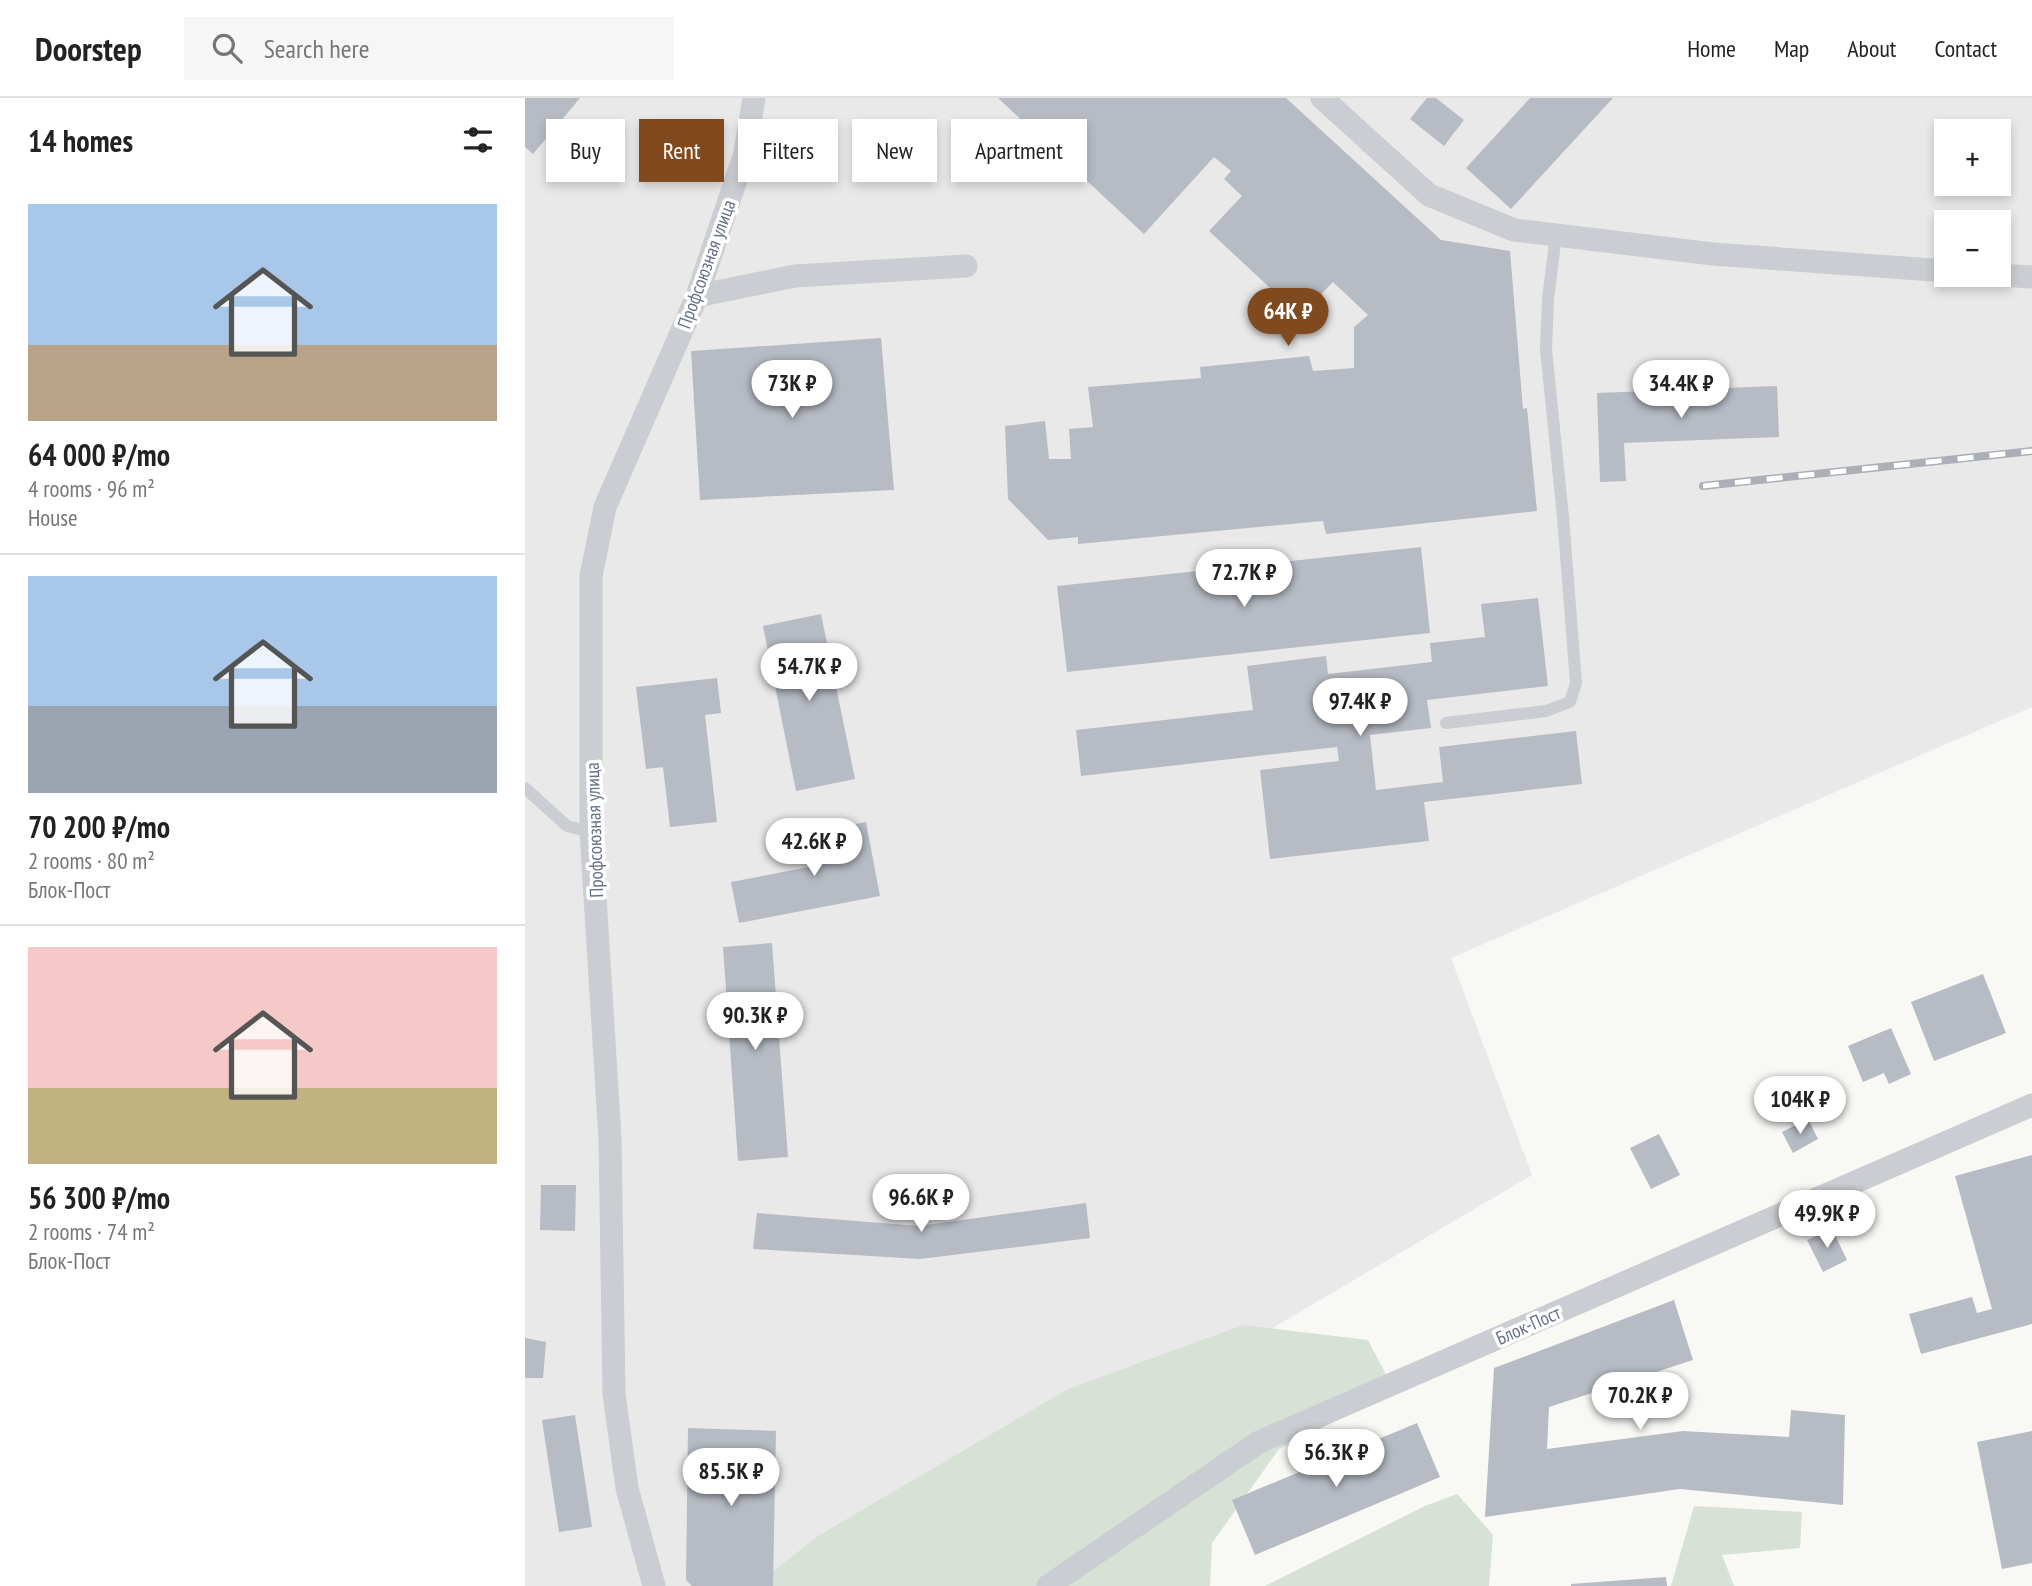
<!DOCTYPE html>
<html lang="en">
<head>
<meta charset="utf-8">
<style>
	body { margin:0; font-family:"PT Sans Narrow",sans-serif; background:#f6f6f6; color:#222; height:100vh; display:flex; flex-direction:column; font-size:26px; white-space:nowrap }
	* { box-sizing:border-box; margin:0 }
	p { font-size:23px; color:#767676 }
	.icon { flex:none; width:38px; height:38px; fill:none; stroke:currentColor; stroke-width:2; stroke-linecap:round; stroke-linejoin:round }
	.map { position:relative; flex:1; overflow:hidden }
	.sheet { display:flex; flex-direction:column; background:#fff; width:525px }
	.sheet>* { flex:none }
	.banner { position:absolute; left:21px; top:21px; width:665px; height:63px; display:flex; gap:14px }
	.fabs { position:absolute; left:1409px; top:21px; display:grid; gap:14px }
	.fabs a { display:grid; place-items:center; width:77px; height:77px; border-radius:0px; background:#fff; box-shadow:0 4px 10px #0003; font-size:35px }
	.price { position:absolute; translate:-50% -60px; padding:0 16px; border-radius:24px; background:#fff; color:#222; font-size:23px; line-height:46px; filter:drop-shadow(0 2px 4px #0008) }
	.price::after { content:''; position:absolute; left:50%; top:42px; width:21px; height:16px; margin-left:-10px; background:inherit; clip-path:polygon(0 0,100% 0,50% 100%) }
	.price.on { background:#81491e; color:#fff }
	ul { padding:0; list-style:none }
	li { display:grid; align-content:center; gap:14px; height:371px; padding:0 28px }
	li+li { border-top:2px solid #e0e0e0 }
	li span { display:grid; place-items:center; height:217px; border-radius:0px; color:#555 }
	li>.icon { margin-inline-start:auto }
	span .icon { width:126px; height:126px; fill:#fffc; stroke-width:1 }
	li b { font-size:30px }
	h2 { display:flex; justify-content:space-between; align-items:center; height:84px; padding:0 28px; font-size:30px }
	.tag { padding:0 24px; border-radius:0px; background:#fff; box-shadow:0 4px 10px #0003; font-size:24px; line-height:63px }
	.tag.on { background:#81491e; color:#fff }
	header { display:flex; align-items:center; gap:42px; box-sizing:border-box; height:98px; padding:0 35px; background:#fff; border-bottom:2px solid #e0e0e0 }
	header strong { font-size:33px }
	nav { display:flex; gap:38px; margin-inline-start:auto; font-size:24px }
	.search { width:490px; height:63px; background:#f6f6f6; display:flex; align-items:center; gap:18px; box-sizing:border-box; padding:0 24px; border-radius:0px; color:#767676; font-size:26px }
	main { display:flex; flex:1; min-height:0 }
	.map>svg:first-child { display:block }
</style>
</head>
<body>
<header>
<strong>Doorstep</strong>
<div class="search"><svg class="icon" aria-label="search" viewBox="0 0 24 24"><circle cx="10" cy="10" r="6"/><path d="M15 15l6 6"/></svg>Search here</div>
<nav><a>Home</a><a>Map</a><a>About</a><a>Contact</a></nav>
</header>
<main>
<section class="sheet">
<h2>14 homes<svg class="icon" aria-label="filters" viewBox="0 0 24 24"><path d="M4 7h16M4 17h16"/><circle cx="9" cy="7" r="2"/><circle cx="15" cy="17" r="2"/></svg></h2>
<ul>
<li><span style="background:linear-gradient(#a9c7e8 65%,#b9a48a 0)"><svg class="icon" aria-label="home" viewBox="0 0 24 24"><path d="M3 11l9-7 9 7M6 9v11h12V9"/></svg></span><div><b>64 000 ₽/mo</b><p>4 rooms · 96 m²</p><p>House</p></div></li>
<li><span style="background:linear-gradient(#a9c7e8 60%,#9aa5b1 0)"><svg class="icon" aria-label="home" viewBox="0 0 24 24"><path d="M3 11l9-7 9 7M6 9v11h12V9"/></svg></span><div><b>70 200 ₽/mo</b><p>2 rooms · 80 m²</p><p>Блок-Пост</p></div></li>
<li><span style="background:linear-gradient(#f6c9c9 65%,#c2b280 0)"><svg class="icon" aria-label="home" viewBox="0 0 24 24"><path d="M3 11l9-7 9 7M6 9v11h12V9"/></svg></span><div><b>56 300 ₽/mo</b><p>2 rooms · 74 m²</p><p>Блок-Пост</p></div></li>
</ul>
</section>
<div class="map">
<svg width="1507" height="1488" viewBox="0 0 1507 1488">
	<rect width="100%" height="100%" fill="#f8f8f5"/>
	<!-- built -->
	<path fill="#e8e9e8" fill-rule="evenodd" d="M 0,0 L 1507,0 L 1507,609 L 926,860 L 1007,1077 L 310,1488 L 0,1488 ZM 1421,33 L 1474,33 L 1474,86 L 1421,86 ZM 1421,124 L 1474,124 L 1474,177 L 1421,177 Z"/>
	<!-- green -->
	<g fill="#d7e1d5">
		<polygon points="718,1227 843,1242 870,1294 754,1351 687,1445 685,1488 229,1488 293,1438 543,1291"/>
		<polygon points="932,1396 968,1437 964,1488 740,1488 900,1408"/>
		<polygon points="1169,1408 1277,1414 1275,1450 1197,1457 1209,1488 1146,1488"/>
	</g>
	<!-- building -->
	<g fill="#b7bcc4">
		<polygon points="0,0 55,0 8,56 0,49"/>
		<polygon points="473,0 761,0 916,142 985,153 998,311 1002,310 1012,413 801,436 798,423 553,446 553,439 523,442 483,401 480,328 520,323 524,361 546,361 544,331 568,329 563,289 676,280 675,269 784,258 788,273 829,270 829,229 843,217 808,184 775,218 684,133 717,98 699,81 706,73 689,59 619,136"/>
		<polygon points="902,0 911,0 939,22 919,48 885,21"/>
		<polygon points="1005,0 1088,0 986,111 941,70"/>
		<polygon points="356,240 369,392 175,402 166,253"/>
		<polygon points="1252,288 1254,339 1099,345 1101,383 1075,384 1072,295"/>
		<polygon points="896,449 905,535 542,574 532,488"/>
		<polygon points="1013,500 1023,588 902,602 906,630 845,637 851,692 918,684 914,649 1051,633 1057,686 899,704 904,743 745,761 735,672 814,663 812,649 556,678 551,632 728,612 722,568 801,558 803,576 907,564 905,545 960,539 956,506"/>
		<polygon points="296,516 330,681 271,693 238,528"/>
		<polygon points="192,580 196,615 180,617 192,724 145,729 138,669 121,671 111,589"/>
		<polygon points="341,724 355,798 214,825 206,784 294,767 287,735"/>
		<polygon points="247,845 263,1059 213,1063 198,849"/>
		<polygon points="1458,876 1481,935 1409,963 1386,904"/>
		<polygon points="1366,930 1386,976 1364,986 1359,975 1338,984 1323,948"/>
		<polygon points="1283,1021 1293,1041 1268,1055 1257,1034"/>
		<polygon points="1134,1036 1155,1077 1126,1091 1105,1050"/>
		<polygon points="1507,1057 1507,1226 1396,1256 1384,1216 1447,1199 1452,1215 1467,1211 1430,1078"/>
		<polygon points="16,1087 51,1087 50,1133 15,1132"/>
		<polygon points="561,1105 565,1140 395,1161 228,1151 232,1115 394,1128"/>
		<polygon points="1307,1131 1322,1162 1298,1174 1282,1142"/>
		<polygon points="1149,1202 1168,1262 1024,1309 1022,1351 1158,1333 1264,1339 1266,1312 1320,1317 1318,1407 1155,1391 960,1419 969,1270"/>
		<polygon points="0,1240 21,1244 18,1280 0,1280"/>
		<polygon points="50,1317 67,1429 34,1434 17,1322"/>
		<polygon points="892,1325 915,1379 730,1457 707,1402"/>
		<polygon points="163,1330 251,1333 248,1488 167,1488 161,1482"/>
		<polygon points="1507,1333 1507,1465 1477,1471 1452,1344"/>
		<polygon points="1141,1479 1142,1488 1046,1488 1046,1486"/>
	</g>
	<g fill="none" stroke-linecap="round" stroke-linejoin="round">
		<!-- service -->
		<g stroke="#cacdd1" stroke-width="12">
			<polyline points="921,625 1021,613 1045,604 1051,585 1038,419 1021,251 1023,201 1031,137"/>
			<polyline points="0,690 42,728 66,734"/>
		</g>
		<!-- minor -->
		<g stroke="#cacdd1" stroke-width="23">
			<polyline points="797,0 904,97 989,132 1188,156 1421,173"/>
			<polyline points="1474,177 1507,179"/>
			<polyline points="172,198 270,178 441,168"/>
			<polyline points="129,1488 102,1390 89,1296 85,1040 66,734 66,478 80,409 172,198 220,55 229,0"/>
			<polyline points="523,1488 734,1344 1507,1007"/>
		</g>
		<!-- rail casing -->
		<g stroke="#abafb6" stroke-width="8">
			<polyline id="rail" points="1178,388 1507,353"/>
		</g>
		<!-- rail -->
		<use href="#rail" stroke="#fff" stroke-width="5" stroke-dasharray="16" stroke-linecap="butt"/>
	</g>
	<g text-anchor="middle" stroke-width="7" stroke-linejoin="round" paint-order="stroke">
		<!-- street labels -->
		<g font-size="19" fill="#647189" stroke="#fff">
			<text transform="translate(181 166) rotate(-70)" y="7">Профсоюзная улица</text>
			<text transform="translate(69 732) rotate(-92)" y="7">Профсоюзная улица</text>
			<text transform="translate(1003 1227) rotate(-24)" y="7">Блок-Пост</text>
		</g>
	</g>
</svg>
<div class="fabs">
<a>+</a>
<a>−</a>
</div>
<b class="price on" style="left:763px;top:250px">64K ₽</b>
<b class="price" style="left:267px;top:322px">73K ₽</b>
<b class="price" style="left:1156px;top:322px">34.4K ₽</b>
<b class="price" style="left:719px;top:511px">72.7K ₽</b>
<b class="price" style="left:284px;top:605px">54.7K ₽</b>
<b class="price" style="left:835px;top:640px">97.4K ₽</b>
<b class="price" style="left:289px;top:780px">42.6K ₽</b>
<b class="price" style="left:230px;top:954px">90.3K ₽</b>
<b class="price" style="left:1275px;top:1038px">104K ₽</b>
<b class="price" style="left:396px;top:1136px">96.6K ₽</b>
<b class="price" style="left:1302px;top:1152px">49.9K ₽</b>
<b class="price" style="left:1115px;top:1334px">70.2K ₽</b>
<b class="price" style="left:811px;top:1391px">56.3K ₽</b>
<b class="price" style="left:206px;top:1410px">85.5K ₽</b>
<div class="banner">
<a class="tag">Buy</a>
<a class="tag on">Rent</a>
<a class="tag">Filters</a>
<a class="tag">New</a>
<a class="tag">Apartment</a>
</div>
</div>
</main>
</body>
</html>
